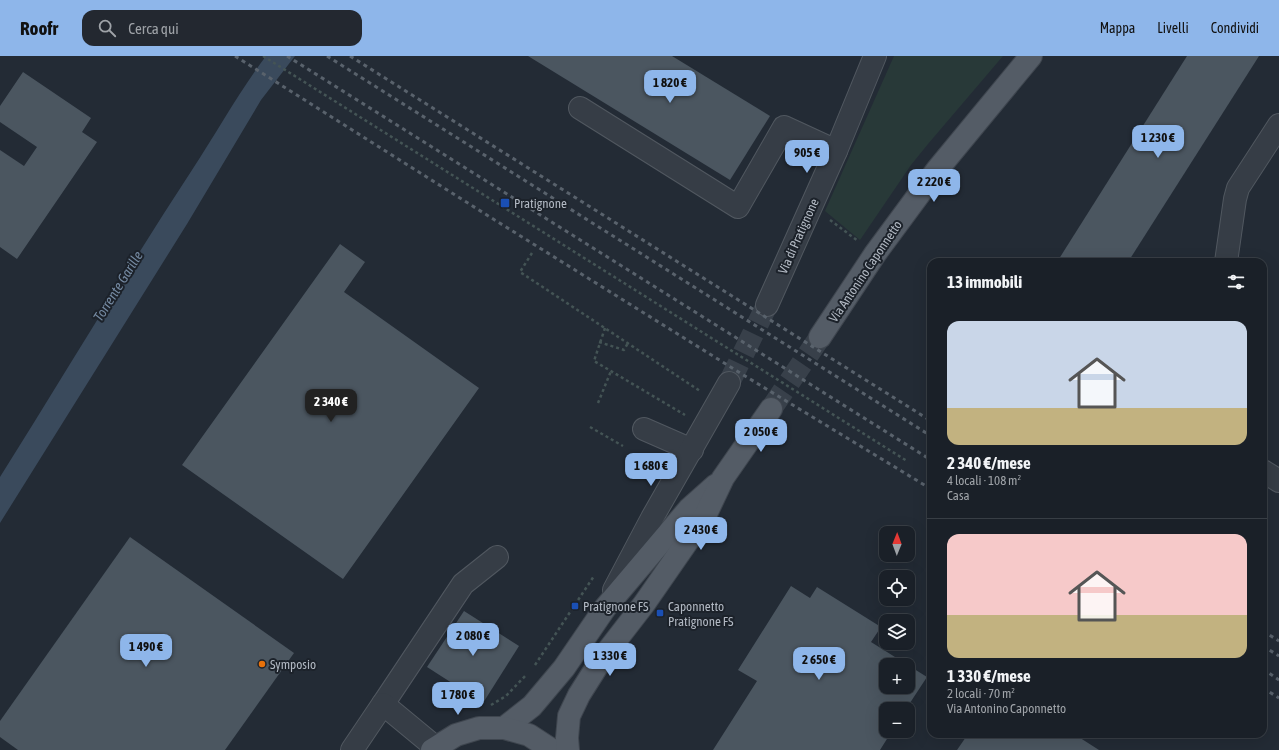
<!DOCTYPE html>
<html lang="it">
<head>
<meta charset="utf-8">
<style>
	body { margin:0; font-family:"Asap Condensed",sans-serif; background:#232830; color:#f1f3f6; height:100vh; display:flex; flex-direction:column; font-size:15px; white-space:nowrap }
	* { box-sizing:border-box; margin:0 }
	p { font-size:13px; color:#9fa3a8 }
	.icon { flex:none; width:22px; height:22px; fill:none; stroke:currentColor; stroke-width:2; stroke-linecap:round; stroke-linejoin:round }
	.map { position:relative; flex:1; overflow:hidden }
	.details { position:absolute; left:927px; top:202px; width:340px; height:480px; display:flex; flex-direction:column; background:#1a2028; border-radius:12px; box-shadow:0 4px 16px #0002,0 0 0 1px #383e45 }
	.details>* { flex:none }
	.needle { width:26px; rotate:1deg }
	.fabs { position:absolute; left:879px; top:470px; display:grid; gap:8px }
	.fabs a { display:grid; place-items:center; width:36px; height:36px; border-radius:8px; background:#1a2028; box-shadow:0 4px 16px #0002,0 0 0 1px #383e45; font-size:20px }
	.price { position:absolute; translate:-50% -34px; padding:0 9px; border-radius:8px; background:#8eb6ea; color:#111; font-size:13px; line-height:26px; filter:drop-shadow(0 1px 2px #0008) }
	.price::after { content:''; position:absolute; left:50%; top:24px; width:12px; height:9px; margin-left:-6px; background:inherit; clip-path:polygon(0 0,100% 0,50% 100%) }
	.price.current { background:#222; color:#fff }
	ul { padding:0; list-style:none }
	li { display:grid; align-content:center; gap:8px; height:212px; padding:0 20px }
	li+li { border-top:1px solid #383e45 }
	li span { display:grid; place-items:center; height:124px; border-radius:12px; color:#555 }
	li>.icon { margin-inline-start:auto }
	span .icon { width:72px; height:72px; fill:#fffc; stroke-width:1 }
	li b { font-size:17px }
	h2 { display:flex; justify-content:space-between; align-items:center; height:48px; padding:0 20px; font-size:17px }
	header { display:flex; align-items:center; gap:24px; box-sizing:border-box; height:56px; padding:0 20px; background:#8eb6ea; color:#111 }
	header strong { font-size:19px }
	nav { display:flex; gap:22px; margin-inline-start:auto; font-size:14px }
	.search { width:280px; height:36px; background:#232830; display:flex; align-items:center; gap:10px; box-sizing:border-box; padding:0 14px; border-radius:12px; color:#9fa3a8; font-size:15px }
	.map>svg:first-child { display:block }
</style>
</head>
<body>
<header>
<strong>Roofr</strong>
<div class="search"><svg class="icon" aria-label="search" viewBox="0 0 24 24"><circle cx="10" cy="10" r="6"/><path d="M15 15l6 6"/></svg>Cerca qui</div>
<nav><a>Mappa</a><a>Livelli</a><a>Condividi</a></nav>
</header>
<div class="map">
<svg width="1279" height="694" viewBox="0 0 1279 694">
	<rect width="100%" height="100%" fill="#232b35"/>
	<!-- green -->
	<polygon fill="#283938" points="894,0 1003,0 928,88 911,109 860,184 825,155"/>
	<!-- water -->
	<path fill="#3a4a5c" d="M 266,0 L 295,0 L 261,44 L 187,168 L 0,467 L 0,421 C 64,319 126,215 192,114 C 217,76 239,36 266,0 Z"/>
	<!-- building -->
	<g fill="#4b5660" fill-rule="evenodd">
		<polygon points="528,0 672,0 770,60 730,124"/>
		<polygon points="1187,0 1259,0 1128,206 1057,206"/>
		<polygon points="23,16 91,62 82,76 97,86 17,203 0,191 0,94 24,110 37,91 0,66 0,50"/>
		<polygon points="340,188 365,206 344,236 479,332 343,523 182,409"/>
		<polygon points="130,481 294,597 225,694 18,694 0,681 0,665"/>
		<path d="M 791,530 L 810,542 L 817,531 L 881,571 L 871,586 L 927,621 L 906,653 L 886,653 L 886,675 L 892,675 L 880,694 L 713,694 L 757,625 L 738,614 ZM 886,609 L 908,609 L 908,631 L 886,631 Z"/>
		<polygon points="464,555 519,590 483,647 427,611"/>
		<polygon points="968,678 1074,678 1099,694 957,694"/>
	</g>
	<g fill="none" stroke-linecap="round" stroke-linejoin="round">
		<!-- minor-tunnel -->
		<polyline stroke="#38404a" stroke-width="22" stroke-dasharray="22 11" stroke-linecap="butt" points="729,327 767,249"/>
		<!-- major-tunnel -->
		<polyline stroke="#38404a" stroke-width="22" stroke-dasharray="22 11" stroke-linecap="butt" points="771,353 820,281"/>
		<!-- minor casing -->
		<g stroke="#515860" stroke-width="24">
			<g id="minor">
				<polyline points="580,52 738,151 784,71 836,95"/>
				<polyline points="1226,206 1235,143 1238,132 1279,69"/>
				<polyline points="767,249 836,95 875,0"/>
				<polyline points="644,373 692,394"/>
				<polyline points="1263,415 1279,425"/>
				<polyline points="614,534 652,462 729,327"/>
				<polyline points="383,648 463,528 497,501"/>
				<polyline points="352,694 383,648 435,691"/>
			</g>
		</g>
		<!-- major casing -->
		<g stroke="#3f464f" stroke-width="24">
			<g id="major">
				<polyline points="820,281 875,198 937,114 1031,0"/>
				<polyline points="504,672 532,650 564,612 605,552 689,453 716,429"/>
				<polyline points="432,694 456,679 479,672 504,672 529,679 552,694"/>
				<polyline points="568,694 567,682 569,660 579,639 603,601 644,548 705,460 723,422 771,353"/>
			</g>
		</g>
		<!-- path -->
		<g stroke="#445455" stroke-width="2.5" stroke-dasharray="3 3" stroke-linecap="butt">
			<polyline points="263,0 907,405"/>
			<polyline points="830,164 858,185"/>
			<polyline points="532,197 520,216 700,335"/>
			<polyline points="605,272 594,305 685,359"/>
			<polyline points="599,286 624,294 628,287"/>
			<polyline points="598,347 611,315"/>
			<polyline points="590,371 623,390"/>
			<polyline points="535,609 594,520"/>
			<polyline points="491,649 506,640 527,618"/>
		</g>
		<!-- minor -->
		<use href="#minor" stroke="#363d46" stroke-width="22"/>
		<!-- major -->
		<use href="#major" stroke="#545c66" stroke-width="22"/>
		<!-- rail -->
		<g stroke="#59626c" stroke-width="3" stroke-dasharray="4 4" stroke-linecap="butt">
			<polyline points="235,0 490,161 745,320 931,433"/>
			<polyline points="287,0 931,404"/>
			<polyline points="327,0 931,380"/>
			<polyline points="350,0 931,365"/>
			<polyline points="1263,575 1279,585"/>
			<polyline points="1263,590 1279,600"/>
			<polyline points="1263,613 1279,624"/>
			<polyline points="1263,632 1279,642"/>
		</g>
	</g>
	<!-- markers -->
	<g fill="#1a4fb4" stroke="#1c222a" stroke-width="1.5">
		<rect x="500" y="142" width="10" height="10" rx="2"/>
		<rect x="571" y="546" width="8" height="8" rx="2"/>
		<rect x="656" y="553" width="8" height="8" rx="2"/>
	</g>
	<circle fill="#e8710a" stroke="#1c222a" stroke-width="1.5" cx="262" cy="608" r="4"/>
	<g text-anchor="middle" stroke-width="4" stroke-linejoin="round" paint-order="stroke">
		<!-- poi labels -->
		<g font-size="13" fill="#b1b8c2" stroke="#1c222a" text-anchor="start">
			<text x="514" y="152">Pratignone</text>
			<text x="583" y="555">Pratignone FS</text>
			<text x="668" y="555">Caponnetto<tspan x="668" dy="15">Pratignone FS</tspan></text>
			<text x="270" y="613">Symposio</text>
		</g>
		<!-- street labels -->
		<g font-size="13" fill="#b1b8c2" stroke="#1c222a">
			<text transform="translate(798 180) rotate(-66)" y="5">Via di Pratignone</text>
			<text transform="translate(865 215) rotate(-56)" y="5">Via Antonino Caponnetto</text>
		</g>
		<!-- water labels -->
		<g font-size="14" font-style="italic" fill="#758aa2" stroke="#1c222a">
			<text transform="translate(118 230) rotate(-58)" y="5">Torrente Garille</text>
		</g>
	</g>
</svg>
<div class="fabs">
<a><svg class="needle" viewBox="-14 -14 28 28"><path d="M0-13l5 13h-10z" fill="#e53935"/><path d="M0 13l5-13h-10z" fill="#9fa3a8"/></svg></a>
<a><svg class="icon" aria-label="locate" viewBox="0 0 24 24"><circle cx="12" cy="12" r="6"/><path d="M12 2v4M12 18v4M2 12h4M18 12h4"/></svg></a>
<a><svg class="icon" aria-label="layers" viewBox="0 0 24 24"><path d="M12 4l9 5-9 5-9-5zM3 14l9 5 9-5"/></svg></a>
<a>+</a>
<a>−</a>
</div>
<b class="price" style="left:670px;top:48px">1 820 €</b>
<b class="price" style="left:1158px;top:103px">1 230 €</b>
<b class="price" style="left:807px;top:118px">905 €</b>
<b class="price" style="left:934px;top:147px">2 220 €</b>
<b class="price current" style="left:331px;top:367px">2 340 €</b>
<b class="price" style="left:761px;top:397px">2 050 €</b>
<b class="price" style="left:651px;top:431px">1 680 €</b>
<b class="price" style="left:701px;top:495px">2 430 €</b>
<b class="price" style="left:473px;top:601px">2 080 €</b>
<b class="price" style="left:146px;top:612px">1 490 €</b>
<b class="price" style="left:610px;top:621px">1 330 €</b>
<b class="price" style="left:819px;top:625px">2 650 €</b>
<b class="price" style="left:458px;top:660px">1 780 €</b>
<section class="details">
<h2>13 immobili<svg class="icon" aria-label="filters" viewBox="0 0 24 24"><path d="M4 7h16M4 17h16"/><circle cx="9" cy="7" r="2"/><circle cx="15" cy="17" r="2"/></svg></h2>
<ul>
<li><span style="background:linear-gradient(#c9d6e8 70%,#c2b280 0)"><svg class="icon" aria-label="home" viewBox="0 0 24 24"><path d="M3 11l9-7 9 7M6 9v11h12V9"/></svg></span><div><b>2 340 €/mese</b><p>4 locali · 108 m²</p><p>Casa</p></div></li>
<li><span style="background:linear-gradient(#f6c9c9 65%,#c2b280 0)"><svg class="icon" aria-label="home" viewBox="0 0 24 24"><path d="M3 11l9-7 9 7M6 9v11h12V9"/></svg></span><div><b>1 330 €/mese</b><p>2 locali · 70 m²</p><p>Via Antonino Caponnetto</p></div></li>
</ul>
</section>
</div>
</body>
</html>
